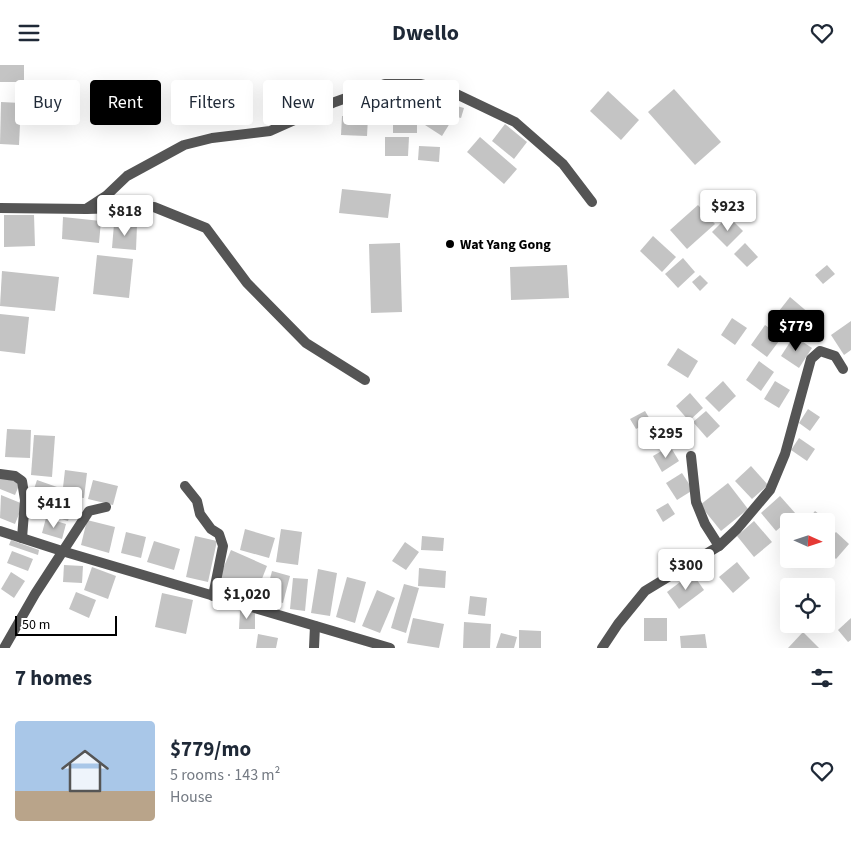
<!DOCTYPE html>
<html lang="en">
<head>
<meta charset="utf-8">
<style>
	body { margin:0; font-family:"Source Sans 3",sans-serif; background:#f6f6f7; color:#1f2937; height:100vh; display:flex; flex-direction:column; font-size:19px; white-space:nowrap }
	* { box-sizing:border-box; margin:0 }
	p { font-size:16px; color:#747a83 }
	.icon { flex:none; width:28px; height:28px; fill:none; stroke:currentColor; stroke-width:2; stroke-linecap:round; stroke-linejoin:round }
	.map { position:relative; height:583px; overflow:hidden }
	.panel { display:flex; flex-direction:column; background:#fff; flex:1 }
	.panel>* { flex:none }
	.banner { position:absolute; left:15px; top:15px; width:500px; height:45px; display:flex; gap:10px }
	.needle { width:32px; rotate:93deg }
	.controls { position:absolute; left:780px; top:448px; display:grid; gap:10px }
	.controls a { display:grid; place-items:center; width:55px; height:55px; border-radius:5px; background:#fff; box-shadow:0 5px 20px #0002; font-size:25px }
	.scale { position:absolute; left:15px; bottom:12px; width:102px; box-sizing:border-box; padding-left:5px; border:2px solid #000; border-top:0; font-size:14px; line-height:18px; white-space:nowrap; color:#000; -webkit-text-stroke:4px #fff; paint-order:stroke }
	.price { position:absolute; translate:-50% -42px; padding:0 11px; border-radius:5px; background:#fff; color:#222; font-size:16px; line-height:32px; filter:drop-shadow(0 1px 2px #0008) }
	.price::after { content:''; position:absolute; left:50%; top:30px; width:15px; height:11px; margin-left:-8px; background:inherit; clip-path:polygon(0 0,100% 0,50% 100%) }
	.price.on { background:#000; color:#fff }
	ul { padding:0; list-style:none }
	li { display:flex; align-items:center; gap:15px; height:125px; padding:0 15px }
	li+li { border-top:1px solid #e0e1e3 }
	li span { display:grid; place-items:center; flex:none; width:140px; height:100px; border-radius:5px; color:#555 }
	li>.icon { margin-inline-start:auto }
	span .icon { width:60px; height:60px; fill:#fffc; stroke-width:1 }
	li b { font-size:21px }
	h2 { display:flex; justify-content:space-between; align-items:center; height:60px; padding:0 15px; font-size:21px }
	.pill { padding:0 18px; border-radius:5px; background:#fff; box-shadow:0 5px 20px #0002; font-size:18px; line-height:45px }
	.pill.on { background:#000; color:#fff }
	header { display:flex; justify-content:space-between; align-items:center; height:65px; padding:0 15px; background:#fff; font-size:22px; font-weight:700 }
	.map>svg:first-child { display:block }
</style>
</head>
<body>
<header><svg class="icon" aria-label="menu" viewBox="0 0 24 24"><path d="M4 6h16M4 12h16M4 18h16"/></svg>Dwello<svg class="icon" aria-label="heart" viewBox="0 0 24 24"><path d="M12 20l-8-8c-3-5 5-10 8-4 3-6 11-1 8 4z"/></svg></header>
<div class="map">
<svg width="851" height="583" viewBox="0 0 851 583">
	<rect width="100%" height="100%" fill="#fff"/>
	<!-- building -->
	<g fill="#c4c4c4">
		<rect x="0" y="0" width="24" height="17"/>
		<polygon points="674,24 721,77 695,100 648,47"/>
		<polygon points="608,26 639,55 621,75 590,46"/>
		<polygon points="1,37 21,38 19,80 0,79"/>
		<polygon points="446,38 464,43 461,53 443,48"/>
		<rect x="393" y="47" width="24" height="21"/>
		<polygon points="432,48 450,58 442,71 425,60"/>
		<polygon points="342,51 368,52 367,71 341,70"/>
		<polygon points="505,59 527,77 514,94 492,76"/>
		<polygon points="385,72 409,72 408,91 385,91"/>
		<polygon points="480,72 517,104 504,119 467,87"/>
		<polygon points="419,81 440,82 439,97 418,95"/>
		<polygon points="342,124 391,129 388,153 339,148"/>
		<polygon points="698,140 715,159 687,184 670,165"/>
		<polygon points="4,150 34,150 35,181 4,182"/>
		<polygon points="728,151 743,166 727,182 712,167"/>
		<polygon points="63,152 101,156 99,178 62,174"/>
		<polygon points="114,159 137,160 136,185 112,183"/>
		<polygon points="653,171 676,192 662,207 640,186"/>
		<polygon points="400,178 402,247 371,248 369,179"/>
		<polygon points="745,178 758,192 747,202 734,189"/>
		<polygon points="97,190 133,194 129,233 93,229"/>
		<polygon points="683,193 695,207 678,223 665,209"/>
		<polygon points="567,200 569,233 511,235 510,202"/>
		<polygon points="827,200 835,209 823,219 815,210"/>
		<polygon points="2,206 59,212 55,246 0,241"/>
		<polygon points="700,210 708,218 700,226 692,217"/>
		<polygon points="790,232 810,249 799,262 779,246"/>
		<polygon points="0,249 29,252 25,289 0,286"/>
		<polygon points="732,253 747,263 735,280 721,270"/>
		<polygon points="851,256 851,285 844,290 831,270"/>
		<polygon points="765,260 782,272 767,292 751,280"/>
		<polygon points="794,271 812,283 799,303 781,291"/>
		<polygon points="678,283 698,296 688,313 667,300"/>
		<polygon points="759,296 774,307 761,326 746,315"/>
		<polygon points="723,316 736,331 719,347 705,333"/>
		<polygon points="775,316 790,325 779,343 764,334"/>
		<polygon points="690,328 703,343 689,356 676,341"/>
		<polygon points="808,344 820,352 810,366 799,358"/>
		<polygon points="645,346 651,356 636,364 630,354"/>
		<polygon points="706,346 720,361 707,373 693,357"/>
		<polygon points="7,364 31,365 30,393 5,392"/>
		<polygon points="34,370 55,371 52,412 31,410"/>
		<polygon points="799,373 815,384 807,396 791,385"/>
		<polygon points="670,381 679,396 662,407 653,391"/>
		<polygon points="751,401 768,420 752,434 735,416"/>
		<polygon points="65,405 87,408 84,433 62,431"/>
		<polygon points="682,408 693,425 677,435 666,418"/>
		<polygon points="0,410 20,418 15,430 0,424"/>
		<polygon points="37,415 57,422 49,443 30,436"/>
		<polygon points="93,415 118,421 113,440 88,434"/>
		<polygon points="728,418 748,444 721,466 700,440"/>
		<polygon points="1,430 23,439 15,459 0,453"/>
		<polygon points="780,431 796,449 776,466 761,448"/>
		<polygon points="56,435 73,440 68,456 51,451"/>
		<polygon points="668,438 675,449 663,457 656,445"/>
		<polygon points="815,446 828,456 807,456"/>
		<polygon points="46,453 66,459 62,474 42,468"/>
		<polygon points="87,455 115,462 109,488 81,480"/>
		<polygon points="754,456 772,477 754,492 737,471"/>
		<polygon points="245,464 275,473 269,493 240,485"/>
		<polygon points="281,464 302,467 298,500 276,497"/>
		<polygon points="126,467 146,472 141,493 121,488"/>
		<polygon points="836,467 849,479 836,494 826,485 826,477"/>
		<polygon points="195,471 217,476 208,517 186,512"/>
		<polygon points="422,471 444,473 443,486 421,485"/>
		<polygon points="11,475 39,485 38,490 9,480"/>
		<polygon points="154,476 180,484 174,505 147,497"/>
		<polygon points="405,477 419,487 406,505 392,496"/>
		<polygon points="231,485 267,501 256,529 219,513"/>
		<polygon points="12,486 33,494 28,506 7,498"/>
		<polygon points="737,497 750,513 733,528 719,512"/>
		<polygon points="64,500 83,501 82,518 63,517"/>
		<polygon points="92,502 116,511 108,534 84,525"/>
		<polygon points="419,503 446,506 445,523 418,521"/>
		<polygon points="318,504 337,508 330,551 311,548"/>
		<polygon points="272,506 290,511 283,538 265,533"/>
		<polygon points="11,507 25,516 14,533 1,524"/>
		<polygon points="692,508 704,525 679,544 667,527"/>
		<polygon points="347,512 366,517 355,558 336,552"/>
		<polygon points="293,513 308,514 305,546 290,544"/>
		<polygon points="404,519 419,523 406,568 391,563"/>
		<polygon points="377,525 395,533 380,568 362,561"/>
		<polygon points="76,527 96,535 89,553 69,544"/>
		<polygon points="162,528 193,535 186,569 155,562"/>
		<polygon points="470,531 487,533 485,551 468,549"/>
		<polygon points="240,546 255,546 255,564 239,564"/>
		<polygon points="413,553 444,559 439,583 407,578"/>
		<rect x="644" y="553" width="23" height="23"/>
		<polygon points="851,553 851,575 848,577 838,565"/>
		<polygon points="464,557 491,559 490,583 463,583"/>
		<polygon points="519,565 541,566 541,583 519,583"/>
		<polygon points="803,567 819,583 788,583"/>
		<polygon points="501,568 517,572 514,583 496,583"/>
		<polygon points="258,569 278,573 276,583 256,583"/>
		<polygon points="705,569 707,583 681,583 680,571"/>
	</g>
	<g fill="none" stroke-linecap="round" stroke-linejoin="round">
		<!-- minor -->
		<g stroke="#555" stroke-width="10">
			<polyline points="0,143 86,144 106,131 127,111 184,80 212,73 270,66 335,37 385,19 421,19 450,26 515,57 563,99 592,137"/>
			<polyline points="87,144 154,142 206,163 247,218 306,278 365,315"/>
			<polyline points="691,391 696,437 705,459 719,481"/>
			<polyline points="0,409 15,411 22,416 25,435 22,473"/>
			<polyline points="185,421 197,436 200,449 211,464 219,469 223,481 213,531"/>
			<polyline points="4,583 35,529 89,446 106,442"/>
			<polyline points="314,583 315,561"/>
			<polyline points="602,583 618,559 645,526 719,481 737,464 770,425 785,389 811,294 820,286 835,291 843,304"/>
		</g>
		<!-- tertiary -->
		<polyline stroke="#555" stroke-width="10" points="0,466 62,486 390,583"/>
	</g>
	<!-- markers -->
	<circle fill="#000" stroke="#fff" stroke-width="2" cx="450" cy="179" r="5"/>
	<g text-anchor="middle" stroke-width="4.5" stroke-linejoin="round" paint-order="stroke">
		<!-- poi labels -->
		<g font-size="14" font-weight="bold" fill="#000" stroke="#fff" text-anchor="start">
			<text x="460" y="184">Wat Yang Gong</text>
		</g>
	</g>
</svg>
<div class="controls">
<a><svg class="needle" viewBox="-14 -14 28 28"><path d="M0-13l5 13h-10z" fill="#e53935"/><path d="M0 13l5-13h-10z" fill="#747a83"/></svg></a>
<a><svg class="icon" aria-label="locate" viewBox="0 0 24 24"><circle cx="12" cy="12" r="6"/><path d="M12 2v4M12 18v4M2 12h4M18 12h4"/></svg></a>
</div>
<div class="scale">50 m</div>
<b class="price" style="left:728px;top:167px">$923</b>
<b class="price" style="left:125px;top:172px">$818</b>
<b class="price on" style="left:796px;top:287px">$779</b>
<b class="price" style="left:666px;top:394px">$295</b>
<b class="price" style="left:54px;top:464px">$411</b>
<b class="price" style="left:686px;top:526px">$300</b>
<b class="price" style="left:247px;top:555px">$1,020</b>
<div class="banner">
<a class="pill">Buy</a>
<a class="pill on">Rent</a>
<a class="pill">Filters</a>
<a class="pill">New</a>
<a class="pill">Apartment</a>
</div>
</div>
<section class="panel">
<h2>7 homes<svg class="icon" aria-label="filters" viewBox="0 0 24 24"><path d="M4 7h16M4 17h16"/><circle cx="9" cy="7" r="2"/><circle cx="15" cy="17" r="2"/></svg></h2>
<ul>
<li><span style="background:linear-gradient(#a9c7e8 70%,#b9a48a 0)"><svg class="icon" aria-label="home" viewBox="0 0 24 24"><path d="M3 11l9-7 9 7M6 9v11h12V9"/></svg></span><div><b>$779/mo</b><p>5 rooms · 143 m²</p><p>House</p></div><svg class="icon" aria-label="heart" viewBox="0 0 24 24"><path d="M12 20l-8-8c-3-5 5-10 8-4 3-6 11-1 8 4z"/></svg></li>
</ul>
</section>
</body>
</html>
